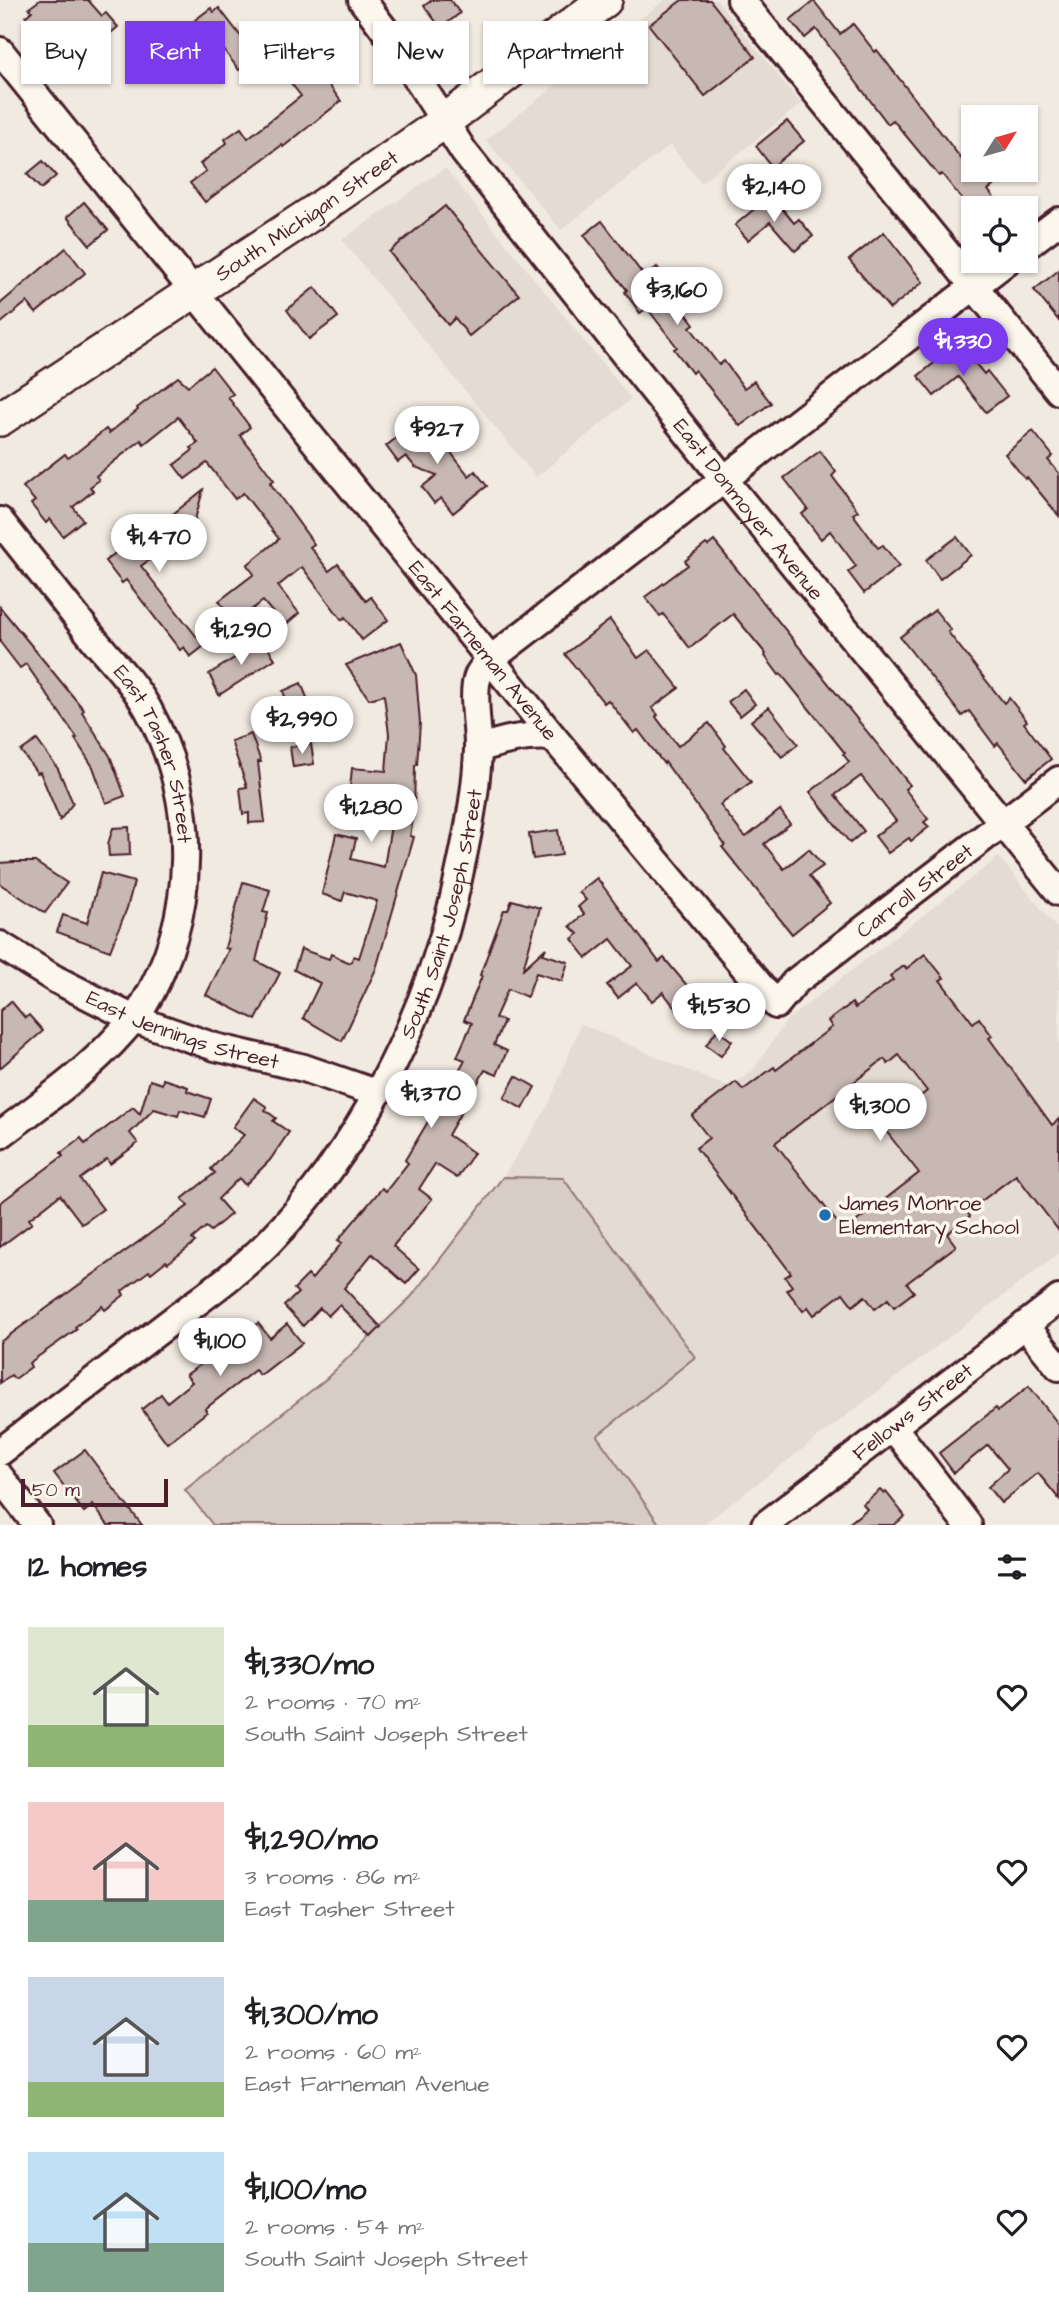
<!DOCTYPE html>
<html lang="en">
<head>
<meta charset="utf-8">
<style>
	body { margin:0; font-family:"Architects Daughter",sans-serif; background:#f2f2f2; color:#202124; height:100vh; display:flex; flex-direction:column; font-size:26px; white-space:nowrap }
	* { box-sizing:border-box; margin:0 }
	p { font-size:23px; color:#757577 }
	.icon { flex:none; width:38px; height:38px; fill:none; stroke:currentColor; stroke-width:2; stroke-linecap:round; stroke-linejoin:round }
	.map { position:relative; height:1525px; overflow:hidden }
	.drawer { display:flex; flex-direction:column; background:#fff; flex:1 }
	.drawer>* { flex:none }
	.top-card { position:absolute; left:21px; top:21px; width:700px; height:63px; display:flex; gap:14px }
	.needle { width:46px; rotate:53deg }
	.controls { position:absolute; left:961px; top:105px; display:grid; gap:14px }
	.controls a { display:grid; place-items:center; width:77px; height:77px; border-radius:0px; background:#fff; box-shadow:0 2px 5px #0004; font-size:35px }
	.scale { position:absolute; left:21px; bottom:18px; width:147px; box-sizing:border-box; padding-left:7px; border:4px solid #4a1f2b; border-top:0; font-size:19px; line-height:24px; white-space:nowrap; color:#4a1f2b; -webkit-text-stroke:5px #fbf7ec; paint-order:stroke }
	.price { position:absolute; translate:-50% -60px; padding:0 16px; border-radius:24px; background:#fff; color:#222; font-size:23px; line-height:46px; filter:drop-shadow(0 2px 4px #0008) }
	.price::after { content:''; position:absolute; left:50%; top:42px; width:21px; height:16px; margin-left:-10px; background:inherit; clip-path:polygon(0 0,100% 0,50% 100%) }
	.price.selected { background:#7c3aed; color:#fff }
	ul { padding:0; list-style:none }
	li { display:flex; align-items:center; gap:21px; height:175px; padding:0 28px }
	li span { display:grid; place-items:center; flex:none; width:196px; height:140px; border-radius:0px; color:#555 }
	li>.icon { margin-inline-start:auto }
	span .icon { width:84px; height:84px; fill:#fffc; stroke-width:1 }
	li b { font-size:30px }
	h2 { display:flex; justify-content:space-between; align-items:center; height:84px; padding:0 28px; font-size:30px }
	.pill { padding:0 24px; border-radius:0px; background:#fff; box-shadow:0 2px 5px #0004; font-size:24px; line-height:63px }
	.pill.selected { background:#7c3aed; color:#fff }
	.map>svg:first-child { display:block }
</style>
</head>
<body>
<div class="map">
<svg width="1059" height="1525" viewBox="0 0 1059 1525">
	<rect width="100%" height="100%" fill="#f0eae0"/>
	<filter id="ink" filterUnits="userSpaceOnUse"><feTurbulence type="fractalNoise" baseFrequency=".0143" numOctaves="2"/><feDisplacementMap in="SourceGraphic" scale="14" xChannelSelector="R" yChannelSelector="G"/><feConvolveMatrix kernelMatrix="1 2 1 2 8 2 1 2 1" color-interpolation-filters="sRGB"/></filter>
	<g filter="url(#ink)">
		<!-- built -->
		<g fill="#e4dbd2">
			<polygon points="665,0 717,0 801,104 701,183 670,145 561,230 486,140"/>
			<polygon points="445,168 631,399 536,477 342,240"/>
			<polygon points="999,857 1059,931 1059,1253 703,1525 660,1525 597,1436 694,1357 503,1177 548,1106 581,1024 727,1087 751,1073 787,1020"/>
		</g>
		<!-- green -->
		<polygon fill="#d8ccc6" stroke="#917678" stroke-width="2" points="503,1177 563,1178 695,1357 597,1436 660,1525 213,1525 185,1490 326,1379 411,1297"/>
		<!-- building -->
		<g fill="#c8b8b3" stroke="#4a1f2b" stroke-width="2" fill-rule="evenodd">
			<polygon points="40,0 88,0 102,16 106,13 118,27 106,37 100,30 64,59 43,33 39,36 25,17 32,11 29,8"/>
			<polygon points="432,0 450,0 460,13 441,28 424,6"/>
			<polygon points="682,0 710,0 755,57 705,96 649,25"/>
			<polygon points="814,1 840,34 853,24 875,52 877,50 970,170 986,170 997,183 988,190 1002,208 969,208 942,174 939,176 893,120 888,124 816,29 805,38 790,20"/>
			<polygon points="211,8 214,12 219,8 256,56 239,70 208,29 203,32 195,20"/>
			<polygon points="287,31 341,101 283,147 282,145 205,202 190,183 206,171 200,164 227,143 225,139 241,128 248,138 301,96 264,49"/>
			<polygon points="787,121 804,141 772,167 756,146"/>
			<polygon points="43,161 56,176 41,189 27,174"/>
			<polygon points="771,195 794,223 799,219 813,236 795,251 770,222 748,240 735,225"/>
			<polygon points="84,202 108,230 90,245 67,217"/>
			<polygon points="445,206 519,295 469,336 455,318 448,325 389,252"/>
			<polygon points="602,221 645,277 657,267 674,288 669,291 694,324 690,327 719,365 724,361 744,388 754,381 771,403 740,426 695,370 692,373 674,349 677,347 647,308 640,313 625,292 627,290 584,235"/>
			<polygon points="884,232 923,282 890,309 849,260"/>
			<polygon points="66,248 85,273 36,313 27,302 0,324 0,304"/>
			<polygon points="1059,270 1059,321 1034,290"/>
			<polygon points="315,287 338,317 309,339 287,310"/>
			<polygon points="959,343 984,374 987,371 1007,396 986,412 958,377 934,396 918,376"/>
			<polygon points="212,367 233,394 228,397 250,427 240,435 274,480 270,483 314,544 310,547 329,571 338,564 366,601 371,597 388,620 362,640 345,617 342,620 302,567 278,586 299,613 284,626 263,601 235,622 219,601 254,574 247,565 279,539 243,493 235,499 207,463 185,479 174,465 193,450 191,448 198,443 178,417 144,444 141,440 96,476 99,480 90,487 93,491 73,507 83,520 63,536 50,519 46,523 31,504 35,501 23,487 65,454 68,458 77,452 106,429 109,433 138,410 137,408 178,377 188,386"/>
			<polygon points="429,422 451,449 449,450 469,476 475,471 487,486 453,513 441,498 434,503 422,487 437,475 415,467 406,456 398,462 386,446 413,425 419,431"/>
			<polygon points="1033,431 1053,456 1048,460 1059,473 1059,516 1027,477 1025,479 1005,454"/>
			<polygon points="820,451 836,472 832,476 858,511 853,514 878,548 883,545 899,566 864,593 848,572 856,566 830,531 821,539 802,514 808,509 784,478"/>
			<polygon points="203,490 193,527 141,566 204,646 190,657 184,647 180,650 126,580 122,583 105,561 121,549 124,553"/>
			<polygon points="957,537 971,555 940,579 926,560"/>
			<polygon points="714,541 910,785 905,789 928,819 924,822 929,827 911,841 909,838 888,853 875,836 896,821 861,776 835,795 864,831 850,843 838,828 810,792 849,762 843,754 845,753 781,674 779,675 765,656 766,654 733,614 690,648 663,614 660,616 645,597 688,565 685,561 706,544 708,546"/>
			<polygon points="0,607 84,710 82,712 110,756 125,796 106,803 93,767 75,739 77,738 26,664 20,668 0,642"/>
			<polygon points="935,610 951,630 948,632 1004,703 1009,698 1027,721 1024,723 1051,759 1026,779 998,743 995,746 969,711 962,716 900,637"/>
			<polygon points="610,620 638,658 649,650 679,688 652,708 658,715 656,717 678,746 709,723 726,746 724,748 751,782 720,805 741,832 746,837 780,810 790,824 764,844 784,869 809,849 823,866 809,876 830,903 792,934 722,847 725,845 665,762 664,764 638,730 634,733 608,700 604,703 565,654"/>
			<polygon points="263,640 275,659 219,695 209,674"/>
			<polygon points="401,642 416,675 420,723 417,765 415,765 414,815 410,836 414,837 376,969 342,1041 303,1018 320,983 294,970 301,949 329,959 331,954 350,963 354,956 359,958 377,901 345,892 342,901 322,894 336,834 356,839 351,859 384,867 394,808 390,808 390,793 350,789 352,768 386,771 389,734 384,695 369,699 346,665"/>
			<polygon points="301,683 310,705 291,712 283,691"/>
			<polygon points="744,689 755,704 740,716 728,702"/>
			<polygon points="769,707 798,744 782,757 751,721"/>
			<polygon points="251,734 261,762 258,762 265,822 249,823 249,813 243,814 240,788 247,787 231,741"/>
			<polygon points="37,740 58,769 73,803 60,820 40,772 37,773 21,751"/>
			<polygon points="311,744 314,764 293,767 290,747"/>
			<polygon points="129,827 130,855 109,856 108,844 113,828"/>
			<polygon points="558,830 562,855 533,859 529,834"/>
			<polygon points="13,862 35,862 67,883 45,913 0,884 0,863"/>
			<polygon points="101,873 134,882 127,908 110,951 57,932 63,915 87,923"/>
			<polygon points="597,878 659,962 664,958 705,1007 686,1022 663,992 652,1001 637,983 618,998 607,985 632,966 611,939 587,958 572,939 578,934 570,926 584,914 578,907 586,900 579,892"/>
			<polygon points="243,882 270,890 263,912 268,913 256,961 280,973 256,1020 206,995 229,949 225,948"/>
			<polygon points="512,900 540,908 523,969 546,948 543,954 568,962 562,981 536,973 527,997 508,989 495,1018 504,1021 494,1045 507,1051 497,1075 485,1070 448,1135 474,1153 457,1178 435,1164 419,1189 432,1199 393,1246 419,1269 406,1284 372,1254 344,1288 381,1327 371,1337 339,1305 328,1316 320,1308 303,1326 284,1306 298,1293 294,1289 308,1275 312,1279 342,1243 338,1240 382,1188 386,1191 408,1163 405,1160 465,1060 457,1057 472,1023 464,1020 482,976 480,975 504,910 508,910"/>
			<path d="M 925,954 L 944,978 L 940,980 L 973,1023 L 979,1018 L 992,1036 L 989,1038 L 1052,1125 L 1059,1119 L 1059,1231 L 1016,1175 L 967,1212 L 970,1216 L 947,1234 L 956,1246 L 907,1283 L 914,1292 L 894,1307 L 888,1299 L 875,1309 L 865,1296 L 853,1306 L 843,1293 L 814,1315 L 808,1307 L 803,1311 L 787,1290 L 792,1286 L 785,1277 L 791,1273 L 696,1148 L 709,1138 L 692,1116 L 736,1082 L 743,1090 L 774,1067 L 776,1070 L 832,1027 L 828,1021 L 852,1003 L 855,1008 L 893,980 L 890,976 L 904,966 L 906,969 ZM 899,1055 L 927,1091 L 882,1126 L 919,1173 L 844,1231 L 775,1143 L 884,1059 L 888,1064 Z"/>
			<polygon points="11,1001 25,1018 29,1015 43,1031 0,1068 0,1011"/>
			<polygon points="717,1030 732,1041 721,1056 706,1045"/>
			<polygon points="516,1076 535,1087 523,1109 504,1098"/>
			<polygon points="163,1079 188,1087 187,1091 211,1099 205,1117 180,1110 178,1116 154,1109 130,1133 138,1143 110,1164 107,1159 80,1179 103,1209 82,1224 60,1195 29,1219 32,1223 0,1247 0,1203 63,1156 61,1153 81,1138 85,1144 133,1107 140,1114 150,1080 162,1084"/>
			<polygon points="254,1098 267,1107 265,1110 276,1118 273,1121 289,1132 270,1160 245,1185 239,1178 218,1199 231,1214 211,1231 206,1227 192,1239 195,1242 189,1247 168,1263 166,1261 151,1273 149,1271 122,1291 124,1295 105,1310 102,1306 75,1327 77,1329 29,1363 31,1367 15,1379 11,1375 0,1383 0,1342 188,1206 182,1199 215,1173 211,1169 244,1135 233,1127"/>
			<polygon points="258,1323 270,1338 287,1324 302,1343 262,1374 259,1375 255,1370 205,1409 207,1412 167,1443 142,1409 161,1394 167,1402 192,1382 186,1375"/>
			<polygon points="1029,1386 1059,1425 1059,1499 1038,1473 1001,1503 988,1487 1008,1469 988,1445 954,1473 939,1453 996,1408 998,1411"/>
			<polygon points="85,1450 111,1485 142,1525 108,1525 93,1505 84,1512 54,1473"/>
			<polygon points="880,1490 884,1494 886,1492 905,1516 894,1525 847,1525 867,1509 863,1504"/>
		</g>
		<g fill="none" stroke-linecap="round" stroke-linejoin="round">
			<!-- minor casing -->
			<g stroke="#4a1f2b" stroke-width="32">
				<g id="minor">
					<path id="s1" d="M 362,0 L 393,41 L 464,152 L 723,478 L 1059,892"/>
					<polyline points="741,0 1059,391"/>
					<path id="s2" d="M 0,51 L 553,737 L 776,1005 L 795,982 L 1059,780"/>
					<polyline points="1026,246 1059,221"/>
					<path id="s3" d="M 0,521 C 32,561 64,602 96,642 C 114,663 134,684 148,709 C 199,803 198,916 142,1008 C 137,1017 128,1025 122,1032 C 86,1073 42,1103 0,1135"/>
					<path d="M 478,749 C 504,740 525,735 553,737"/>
					<path id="s4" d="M 0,945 L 55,979 L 134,1019 L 215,1047 L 304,1068 L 376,1093"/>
					<polyline points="1025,1325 1059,1367"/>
					<polyline points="893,1427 968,1525"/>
					<path id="s5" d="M 0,1452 C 56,1409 112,1366 169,1323 C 202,1298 238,1273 268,1243 C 357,1152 422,1026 453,902 C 464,852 476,801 478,750 C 479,731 471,693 478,676 C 480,670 487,664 491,659 L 1007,261"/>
					<polyline points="0,1477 37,1525"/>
					<path id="s6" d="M 765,1525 L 1059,1299"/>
				</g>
			</g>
			<!-- major casing -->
			<g stroke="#4a1f2b" stroke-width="38">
				<g id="major">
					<path id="s7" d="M 0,419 L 317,210 L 445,121 L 605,0"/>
				</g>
			</g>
			<!-- minor -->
			<use href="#minor" stroke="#fbf7ec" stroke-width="26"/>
			<!-- major -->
			<use href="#major" stroke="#fbf7ec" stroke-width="33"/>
		</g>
	</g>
	<!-- markers -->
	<circle fill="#1f6fb2" stroke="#fbf7ec" stroke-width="2.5" cx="825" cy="1215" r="7"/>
	<g text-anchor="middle" stroke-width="7" stroke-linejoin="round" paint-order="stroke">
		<!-- street labels -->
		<g font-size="21" fill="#4a1f2b" stroke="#fbf7ec">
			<text dy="7" stroke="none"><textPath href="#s7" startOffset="368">South Michigan Street</textPath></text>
			<text dy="7" stroke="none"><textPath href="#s1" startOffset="640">East Donmoyer Avenue</textPath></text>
			<text dy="7" stroke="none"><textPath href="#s2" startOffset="770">East Farneman Avenue</textPath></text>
			<text dy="7" stroke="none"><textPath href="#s3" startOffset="284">East Tasher Street</textPath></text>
			<text dy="7" stroke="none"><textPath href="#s2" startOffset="1410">Carroll Street</textPath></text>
			<text dy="7" stroke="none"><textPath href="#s5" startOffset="718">South Saint Joseph Street</textPath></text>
			<text dy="7" stroke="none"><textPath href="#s4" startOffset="203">East Jennings Street</textPath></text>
			<text dy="7" stroke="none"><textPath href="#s6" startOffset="186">Fellows Street</textPath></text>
		</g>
		<!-- poi labels -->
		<g font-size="21" fill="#4a1f2b" stroke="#fbf7ec" text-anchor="start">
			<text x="839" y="1210">James Monroe<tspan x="839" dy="24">Elementary School</tspan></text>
		</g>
	</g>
</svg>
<div class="controls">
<a><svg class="needle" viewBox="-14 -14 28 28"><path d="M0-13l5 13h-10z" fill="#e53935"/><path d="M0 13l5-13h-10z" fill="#757577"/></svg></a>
<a><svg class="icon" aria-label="locate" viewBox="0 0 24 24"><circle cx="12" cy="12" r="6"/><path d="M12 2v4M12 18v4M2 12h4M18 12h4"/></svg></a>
</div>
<div class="scale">50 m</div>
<b class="price" style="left:774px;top:224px">$2,140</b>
<b class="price" style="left:677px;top:327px">$3,160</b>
<b class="price selected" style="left:963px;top:378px">$1,330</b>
<b class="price" style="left:437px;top:466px">$927</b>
<b class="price" style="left:159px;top:574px">$1,470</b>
<b class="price" style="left:241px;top:667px">$1,290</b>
<b class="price" style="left:302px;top:756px">$2,990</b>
<b class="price" style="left:371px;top:844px">$1,280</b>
<b class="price" style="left:719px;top:1043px">$1,530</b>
<b class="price" style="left:431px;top:1130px">$1,370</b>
<b class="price" style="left:880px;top:1143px">$1,300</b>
<b class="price" style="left:220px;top:1378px">$1,100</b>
<div class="top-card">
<a class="pill">Buy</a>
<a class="pill selected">Rent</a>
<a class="pill">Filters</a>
<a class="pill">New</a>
<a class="pill">Apartment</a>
</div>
</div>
<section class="drawer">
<h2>12 homes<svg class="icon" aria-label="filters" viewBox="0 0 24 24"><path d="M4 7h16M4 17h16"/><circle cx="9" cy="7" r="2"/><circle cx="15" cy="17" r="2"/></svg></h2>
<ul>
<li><span style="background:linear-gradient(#dfe7d0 70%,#8fb573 0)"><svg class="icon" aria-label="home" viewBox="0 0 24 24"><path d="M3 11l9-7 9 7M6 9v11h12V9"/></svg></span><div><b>$1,330/mo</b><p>2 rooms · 70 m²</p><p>South Saint Joseph Street</p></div><svg class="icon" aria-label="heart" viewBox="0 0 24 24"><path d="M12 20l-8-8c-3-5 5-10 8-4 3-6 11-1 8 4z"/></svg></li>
<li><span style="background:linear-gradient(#f6c9c9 70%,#7fa58c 0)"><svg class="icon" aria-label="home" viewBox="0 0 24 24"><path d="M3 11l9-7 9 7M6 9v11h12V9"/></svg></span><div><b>$1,290/mo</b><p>3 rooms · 86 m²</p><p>East Tasher Street</p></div><svg class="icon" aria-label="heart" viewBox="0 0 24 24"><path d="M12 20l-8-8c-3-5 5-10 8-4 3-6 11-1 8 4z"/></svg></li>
<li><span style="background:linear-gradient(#c9d6e8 75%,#8fb573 0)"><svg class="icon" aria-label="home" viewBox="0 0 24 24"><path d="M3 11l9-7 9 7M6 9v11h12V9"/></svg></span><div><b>$1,300/mo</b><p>2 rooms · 60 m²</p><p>East Farneman Avenue</p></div><svg class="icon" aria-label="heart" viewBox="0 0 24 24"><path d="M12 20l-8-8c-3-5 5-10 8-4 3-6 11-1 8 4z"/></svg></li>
<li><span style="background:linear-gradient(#bfe0f5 65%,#7fa58c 0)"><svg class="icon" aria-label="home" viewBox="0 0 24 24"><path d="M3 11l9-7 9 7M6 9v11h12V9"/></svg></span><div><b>$1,100/mo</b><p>2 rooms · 54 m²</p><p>South Saint Joseph Street</p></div><svg class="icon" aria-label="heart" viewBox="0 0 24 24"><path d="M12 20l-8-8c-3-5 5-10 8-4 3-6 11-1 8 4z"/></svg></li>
</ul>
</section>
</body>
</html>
